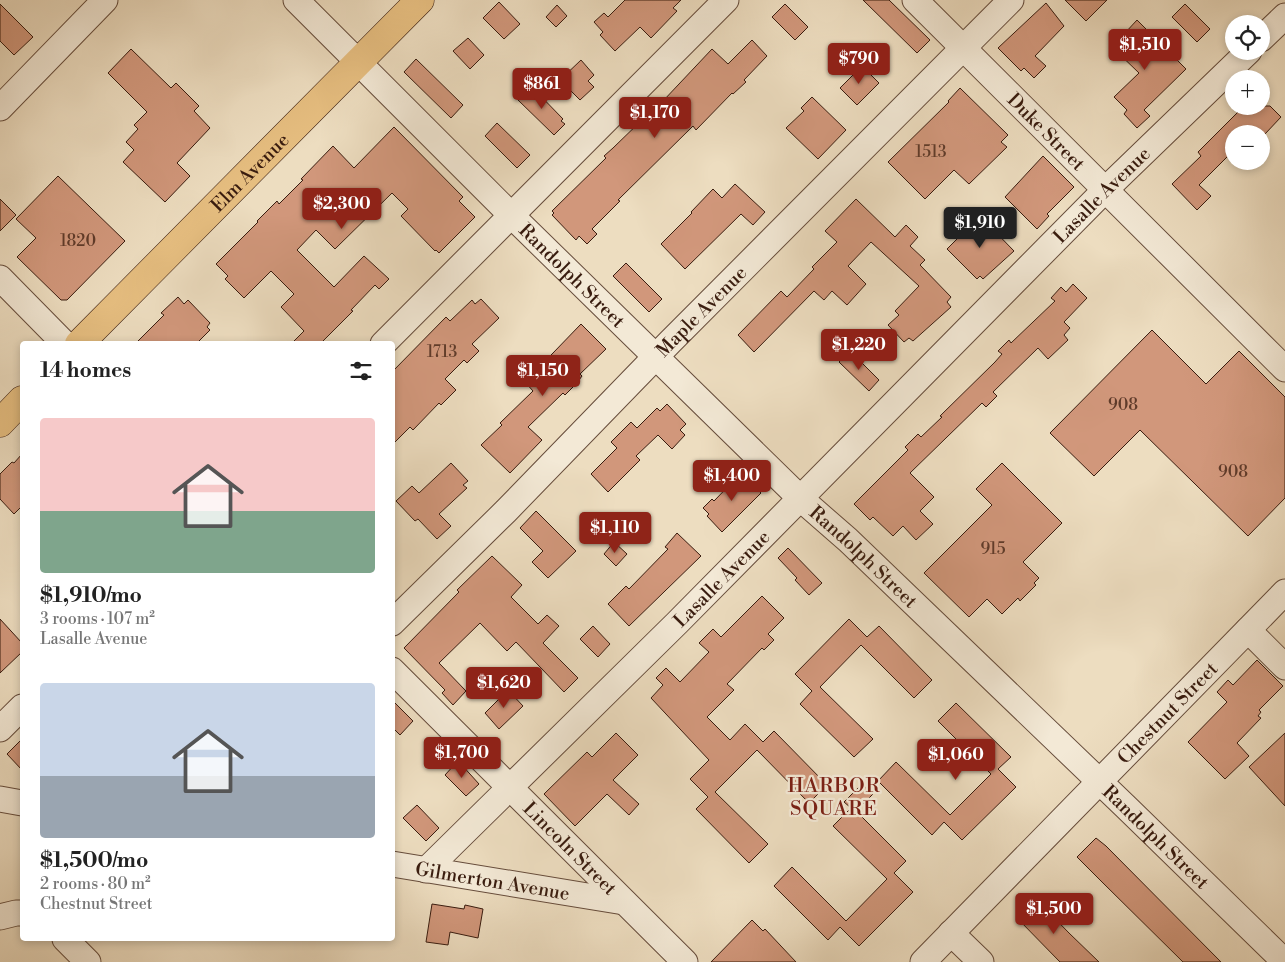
<!DOCTYPE html>
<html lang="en">
<head>
<meta charset="utf-8">
<style>
	body { margin:0; font-family:"Libre Bodoni",serif; background:#f6f6f6; color:#222; height:100vh; display:flex; flex-direction:column; font-size:19px; white-space:nowrap }
	* { box-sizing:border-box; margin:0 }
	p { font-size:16px; color:#767676 }
	.icon { flex:none; width:28px; height:28px; fill:none; stroke:currentColor; stroke-width:2; stroke-linecap:round; stroke-linejoin:round }
	.map { position:relative; flex:1; overflow:hidden }
	.drawer { position:absolute; left:20px; top:341px; width:375px; height:600px; display:flex; flex-direction:column; background:#fff; border-radius:5px; box-shadow:0 2px 8px #0003 }
	.drawer>* { flex:none }
	.tools { position:absolute; left:1225px; top:15px; display:grid; gap:10px }
	.tools a { display:grid; place-items:center; width:45px; height:45px; border-radius:50%; background:#fff; box-shadow:0 2px 8px #0003; font-size:25px }
	.price { position:absolute; translate:-50% -42px; padding:0 11px; border-radius:5px; background:#8f2418; color:#fff; font-size:16px; line-height:32px; filter:drop-shadow(0 1px 2px #0008) }
	.price::after { content:''; position:absolute; left:50%; top:30px; width:15px; height:11px; margin-left:-8px; background:inherit; clip-path:polygon(0 0,100% 0,50% 100%) }
	.price.active { background:#222; color:#fff }
	ul { padding:0; list-style:none }
	li { display:grid; align-content:center; gap:10px; height:265px; padding:0 20px }
	li span { display:grid; place-items:center; height:155px; border-radius:5px; color:#555 }
	li>.icon { margin-inline-start:auto }
	span .icon { width:90px; height:90px; fill:#fffc; stroke-width:1 }
	li b { font-size:21px }
	h2 { display:flex; justify-content:space-between; align-items:center; height:60px; padding:0 20px; font-size:21px }
	.map>svg:first-child { display:block }
</style>
</head>
<body>
<div class="map">
<svg width="1285" height="962" viewBox="0 0 1285 962">
	<rect width="100%" height="100%" fill="#edddc0"/>
	<filter id="stains"><feTurbulence type="fractalNoise" baseFrequency=".004" numOctaves="4"/><feColorMatrix values="0 0 0 0 .2 0 0 0 0 .09 0 0 0 0 .02 0 0 0 .5 -.17"/></filter>
	<radialGradient id="worn" r=".72"><stop offset=".6" stop-color="#630" stop-opacity="0"/><stop offset="1" stop-color="#630" stop-opacity=".3"/></radialGradient>
	<!-- building -->
	<g fill="#d1977b" stroke="#391c0f">
		<polygon points="625,0 681,0 673,8 677,11 651,38 640,27 615,51 600,35 603,32 594,22 604,13 608,17"/>
		<polygon points="863,0 889,0 930,40 917,53"/>
		<polygon points="1065,0 1107,0 1086,21"/>
		<polygon points="499,2 520,24 504,39 483,18"/>
		<polygon points="1046,3 1064,26 1035,56 1046,66 1034,78 1024,68 1021,71 998,48"/>
		<polygon points="0,4 33,37 14,55 0,41"/>
		<polygon points="785,4 808,27 795,40 772,17"/>
		<polygon points="1185,4 1210,29 1197,42 1172,17"/>
		<polygon points="557,5 567,16 556,27 546,17"/>
		<polygon points="1137,20 1186,69 1144,110 1150,116 1137,128 1124,114 1127,110 1114,97 1139,73 1112,47"/>
		<polygon points="468,38 484,55 470,69 453,51"/>
		<polygon points="752,40 767,56 744,80 746,82 733,94 732,93 696,130 693,126 618,200 620,201 592,229 597,234 587,244 579,236 576,240 552,215 554,213 552,211 606,158 604,156 613,148 645,117 646,119 712,49 728,64"/>
		<polygon points="131,49 171,88 176,83 199,106 194,111 210,128 177,163 190,176 165,202 123,162 134,150 126,142 138,129 134,125 147,112 108,73"/>
		<polygon points="416,59 463,105 451,118 404,72"/>
		<polygon points="581,60 594,75 588,81 594,87 580,100 560,80"/>
		<polygon points="862,66 879,83 857,105 840,88"/>
		<polygon points="531,86 563,119 561,121 565,124 554,135 518,100"/>
		<polygon points="960,88 1008,135 1001,142 1007,147 969,184 954,170 925,199 888,162 949,102 948,101"/>
		<polygon points="812,97 846,130 818,159 786,128 804,111 801,108"/>
		<polygon points="1244,106 1270,106 1281,117 1265,134 1234,134 1234,150 1199,185 1211,196 1197,210 1172,184 1201,156 1198,152"/>
		<polygon points="497,123 530,155 517,168 485,136"/>
		<polygon points="394,127 463,197 459,201 475,217 439,253 436,250 435,251 401,216 408,209 392,193 335,249 316,230 297,250 334,287 364,256 389,279 379,289 375,285 351,310 353,311 320,344 291,344 304,331 281,307 294,294 271,271 244,298 225,279 228,276 216,264 258,222 257,221 277,201 279,204 303,180 301,179 333,146 354,168"/>
		<polygon points="1043,156 1074,187 1047,214 1049,216 1037,229 1005,197"/>
		<polygon points="58,176 125,241 67,300 61,300 17,257 36,238 16,219"/>
		<polygon points="735,184 765,212 753,225 741,214 685,269 661,244 692,213 691,212 713,189 722,198"/>
		<polygon points="0,199 16,215 0,231"/>
		<polygon points="856,199 895,237 906,225 918,237 910,246 925,260 920,265 951,297 947,302 951,307 913,341 909,338 904,342 888,325 899,315 895,311 919,286 871,242 848,266 866,284 847,305 832,291 824,300 814,291 754,352 738,335 781,291 787,297 814,269 812,267 837,242 825,231"/>
		<polygon points="980,216 1014,251 983,279 980,276 977,279 947,249"/>
		<polygon points="626,263 662,299 649,312 613,276"/>
		<polygon points="1073,284 1087,298 1064,322 1070,328 1064,335 1068,340 1048,359 1038,348 993,392 997,396 986,407 982,403 910,473 934,497 920,511 933,524 916,540 903,526 893,536 873,517 870,520 854,504 908,450 905,447 918,434 921,437 942,417 940,416 995,362 1002,354 998,351 1009,340 1011,343 1055,301 1051,298 1061,287 1066,292"/>
		<polygon points="178,297 184,304 188,300 210,323 207,327 210,330 196,344 135,344 164,315 161,313"/>
		<polygon points="481,299 499,318 472,344 479,351 467,363 464,360 445,379 456,390 441,405 439,403 413,430 410,427 392,445 392,372 446,317 450,321 472,300 475,304"/>
		<polygon points="581,324 606,349 580,374 582,376 576,384 565,395 563,393 528,427 542,440 510,473 481,445 502,425 500,423 533,391 525,382"/>
		<polygon points="1152,330 1206,384 1239,351 1285,397 1285,498 1248,536 1140,430 1094,476 1050,433"/>
		<polygon points="850,351 879,380 869,391 839,362"/>
		<polygon points="667,404 686,424 680,430 685,435 672,449 658,435 636,456 640,460 608,492 591,474 617,448 611,442 631,422 637,428 657,408 660,411"/>
		<polygon points="22,454 22,506 14,514 0,499 0,474 12,462 14,463"/>
		<polygon points="451,463 468,481 463,485 467,488 439,514 451,526 437,539 418,519 415,521 396,501 412,486 419,493"/>
		<polygon points="1002,463 1062,523 1023,562 1039,578 1034,583 1036,585 1020,601 1018,598 1002,614 987,599 969,617 924,573 992,505 976,489"/>
		<polygon points="741,473 761,493 722,532 707,516 709,514 703,508 712,499 714,501"/>
		<polygon points="536,511 576,551 548,578 532,562 543,551 520,528"/>
		<polygon points="677,533 701,556 629,626 608,604 626,586 629,589 668,549 665,547"/>
		<polygon points="614,542 627,554 616,566 604,554"/>
		<polygon points="788,548 822,583 809,595 795,580 797,578 778,558"/>
		<polygon points="492,556 522,585 511,597 538,624 547,615 559,626 543,643 578,678 564,692 516,642 507,651 480,623 439,663 466,691 453,705 442,693 445,690 404,648 459,592 457,590"/>
		<polygon points="762,596 784,618 768,634 774,640 764,650 762,648 727,684 734,690 707,717 730,740 745,724 763,742 774,731 827,785 809,803 757,750 715,792 768,844 749,863 696,809 708,797 690,779 709,760 651,698 663,685 656,678 666,668 680,682 709,652 699,643 713,629 721,637"/>
		<polygon points="0,619 22,643 22,652 0,673"/>
		<polygon points="849,619 867,637 879,626 932,680 914,698 861,645 820,687 873,739 854,757 800,704 812,691 795,674"/>
		<polygon points="593,626 610,644 598,657 580,639"/>
		<polygon points="1257,660 1283,686 1259,710 1261,712 1258,716 1261,718 1237,743 1249,756 1225,779 1188,742 1227,702 1217,692 1228,680 1233,685"/>
		<polygon points="508,690 523,706 499,729 485,713"/>
		<polygon points="392,700 413,721 400,735 392,727"/>
		<polygon points="956,703 1011,757 998,769 1016,787 962,840 944,822 932,835 878,781 896,762 950,815 991,774 938,721"/>
		<polygon points="616,733 638,755 613,780 639,804 629,815 607,794 575,826 544,794 587,752 592,757"/>
		<polygon points="1285,733 1285,806 1249,767"/>
		<polygon points="22,739 22,770 7,754"/>
		<polygon points="460,763 479,784 466,796 445,775 455,764 457,766"/>
		<polygon points="862,784 873,794 856,811 906,861 894,873 913,892 859,946 840,927 828,940 774,886 792,867 846,921 887,879 833,826 851,808 844,802"/>
		<polygon points="417,805 439,828 426,841 403,818"/>
		<polygon points="1096,838 1106,846 1221,962 1183,962 1102,882 1077,857"/>
		<polygon points="1036,899 1069,933 1099,962 1060,962 1017,918"/>
		<polygon points="432,904 464,909 465,905 483,909 478,938 450,932 448,945 426,942"/>
		<polygon points="752,920 763,931 765,929 796,962 711,962"/>
	</g>
	<g fill="none" stroke-linecap="round" stroke-linejoin="round">
		<!-- minor casing -->
		<g stroke="#664c3b" stroke-width="27">
			<g id="minor">
				<path id="s1" d="M 296,0 L 511,215 L 801,499 L 848,540 L 1126,807 L 1285,962"/>
				<path id="s2" d="M 915,0 L 1285,369"/>
				<polyline points="1261,39 1285,16"/>
				<polyline points="0,108 105,0"/>
				<polyline points="0,278 65,344"/>
				<polyline points="383,344 726,0"/>
				<path id="s3" d="M 392,623 L 506,511 L 670,342 L 1011,0"/>
				<polyline points="1248,630 1285,667"/>
				<path id="s4" d="M 392,670 L 685,962"/>
				<polyline points="0,729 22,707"/>
				<polyline points="0,799 22,803"/>
				<path id="s5" d="M 392,864 L 624,902"/>
				<path id="s6" d="M 426,870 L 677,623 L 1105,190 L 1249,51"/>
				<polyline points="0,917 16,913 22,913"/>
				<polyline points="951,933 981,962"/>
				<polyline points="65,939 88,962"/>
				<path id="s7" d="M 923,962 L 1285,592"/>
			</g>
		</g>
		<!-- major casing -->
		<g stroke="#391c0f" stroke-width="29">
			<g id="major">
				<path id="s8" d="M 79,344 L 420,0"/>
				<polyline points="0,423 22,400"/>
			</g>
		</g>
		<!-- minor -->
		<use href="#minor" stroke="#f3e9d6" stroke-width="25"/>
		<!-- major -->
		<use href="#major" stroke="#e6be80" stroke-width="28"/>
	</g>
	<g text-anchor="middle" stroke-width="4.5" stroke-linejoin="round" paint-order="stroke">
		<!-- number labels -->
		<g font-size="16" fill="#5f3b2a">
			<text x="931" y="157">1513</text>
			<text x="78" y="246">1820</text>
			<text x="442" y="357">1713</text>
			<text x="1123" y="410">908</text>
			<text x="1233" y="477">908</text>
			<text x="993" y="554">915</text>
		</g>
		<!-- street labels -->
		<g font-size="19" fill="#391c0f" stroke="#f3e9d6">
			<text dy="7" stroke="none"><textPath href="#s2" startOffset="186">Duke Street</textPath></text>
			<text dy="7" stroke="none"><textPath href="#s8" startOffset="242">Elm Avenue</textPath></text>
			<text dy="7" stroke="none"><textPath href="#s6" startOffset="955">Lasalle Avenue</textPath></text>
			<text dy="7" stroke="none"><textPath href="#s1" startOffset="390">Randolph Street</textPath></text>
			<text dy="7" stroke="none"><textPath href="#s3" startOffset="439">Maple Avenue</textPath></text>
			<text dy="7" stroke="none"><textPath href="#s1" startOffset="795">Randolph Street</textPath></text>
			<text dy="7" stroke="none"><textPath href="#s6" startOffset="415">Lasalle Avenue</textPath></text>
			<text dy="7" stroke="none"><textPath href="#s7" startOffset="349">Chestnut Street</textPath></text>
			<text dy="7" stroke="none"><textPath href="#s1" startOffset="1200">Randolph Street</textPath></text>
			<text dy="7" stroke="none"><textPath href="#s4" startOffset="252">Lincoln Street</textPath></text>
			<text dy="7" stroke="none"><textPath href="#s5" startOffset="102">Gilmerton Avenue</textPath></text>
		</g>
		<!-- neighbourhood labels -->
		<g font-size="20" letter-spacing="1" fill="#7a1f14" stroke="#f3e9d6">
			<text x="834" y="792">HARBOR<tspan x="834" dy="23">SQUARE</tspan></text>
		</g>
	</g>
	<rect width="100%" height="100%" filter="url(#stains)"/>
	<rect width="100%" height="100%" fill="url(#worn)"/>
</svg>
<div class="tools">
<a><svg class="icon" aria-label="locate" viewBox="0 0 24 24"><circle cx="12" cy="12" r="6"/><path d="M12 2v4M12 18v4M2 12h4M18 12h4"/></svg></a>
<a>+</a>
<a>−</a>
</div>
<b class="price" style="left:1145px;top:71px">$1,510</b>
<b class="price" style="left:859px;top:85px">$790</b>
<b class="price" style="left:542px;top:110px">$861</b>
<b class="price" style="left:655px;top:139px">$1,170</b>
<b class="price" style="left:342px;top:230px">$2,300</b>
<b class="price active" style="left:980px;top:249px">$1,910</b>
<b class="price" style="left:859px;top:371px">$1,220</b>
<b class="price" style="left:543px;top:397px">$1,150</b>
<b class="price" style="left:732px;top:502px">$1,400</b>
<b class="price" style="left:615px;top:554px">$1,110</b>
<b class="price" style="left:504px;top:709px">$1,620</b>
<b class="price" style="left:462px;top:779px">$1,700</b>
<b class="price" style="left:956px;top:781px">$1,060</b>
<b class="price" style="left:1054px;top:935px">$1,500</b>
<section class="drawer">
<h2>14 homes<svg class="icon" aria-label="filters" viewBox="0 0 24 24"><path d="M4 7h16M4 17h16"/><circle cx="9" cy="7" r="2"/><circle cx="15" cy="17" r="2"/></svg></h2>
<ul>
<li><span style="background:linear-gradient(#f6c9c9 60%,#7fa58c 0)"><svg class="icon" aria-label="home" viewBox="0 0 24 24"><path d="M3 11l9-7 9 7M6 9v11h12V9"/></svg></span><div><b>$1,910/mo</b><p>3 rooms · 107 m²</p><p>Lasalle Avenue</p></div></li>
<li><span style="background:linear-gradient(#c9d6e8 60%,#9aa5b1 0)"><svg class="icon" aria-label="home" viewBox="0 0 24 24"><path d="M3 11l9-7 9 7M6 9v11h12V9"/></svg></span><div><b>$1,500/mo</b><p>2 rooms · 80 m²</p><p>Chestnut Street</p></div></li>
</ul>
</section>
</div>
</body>
</html>
